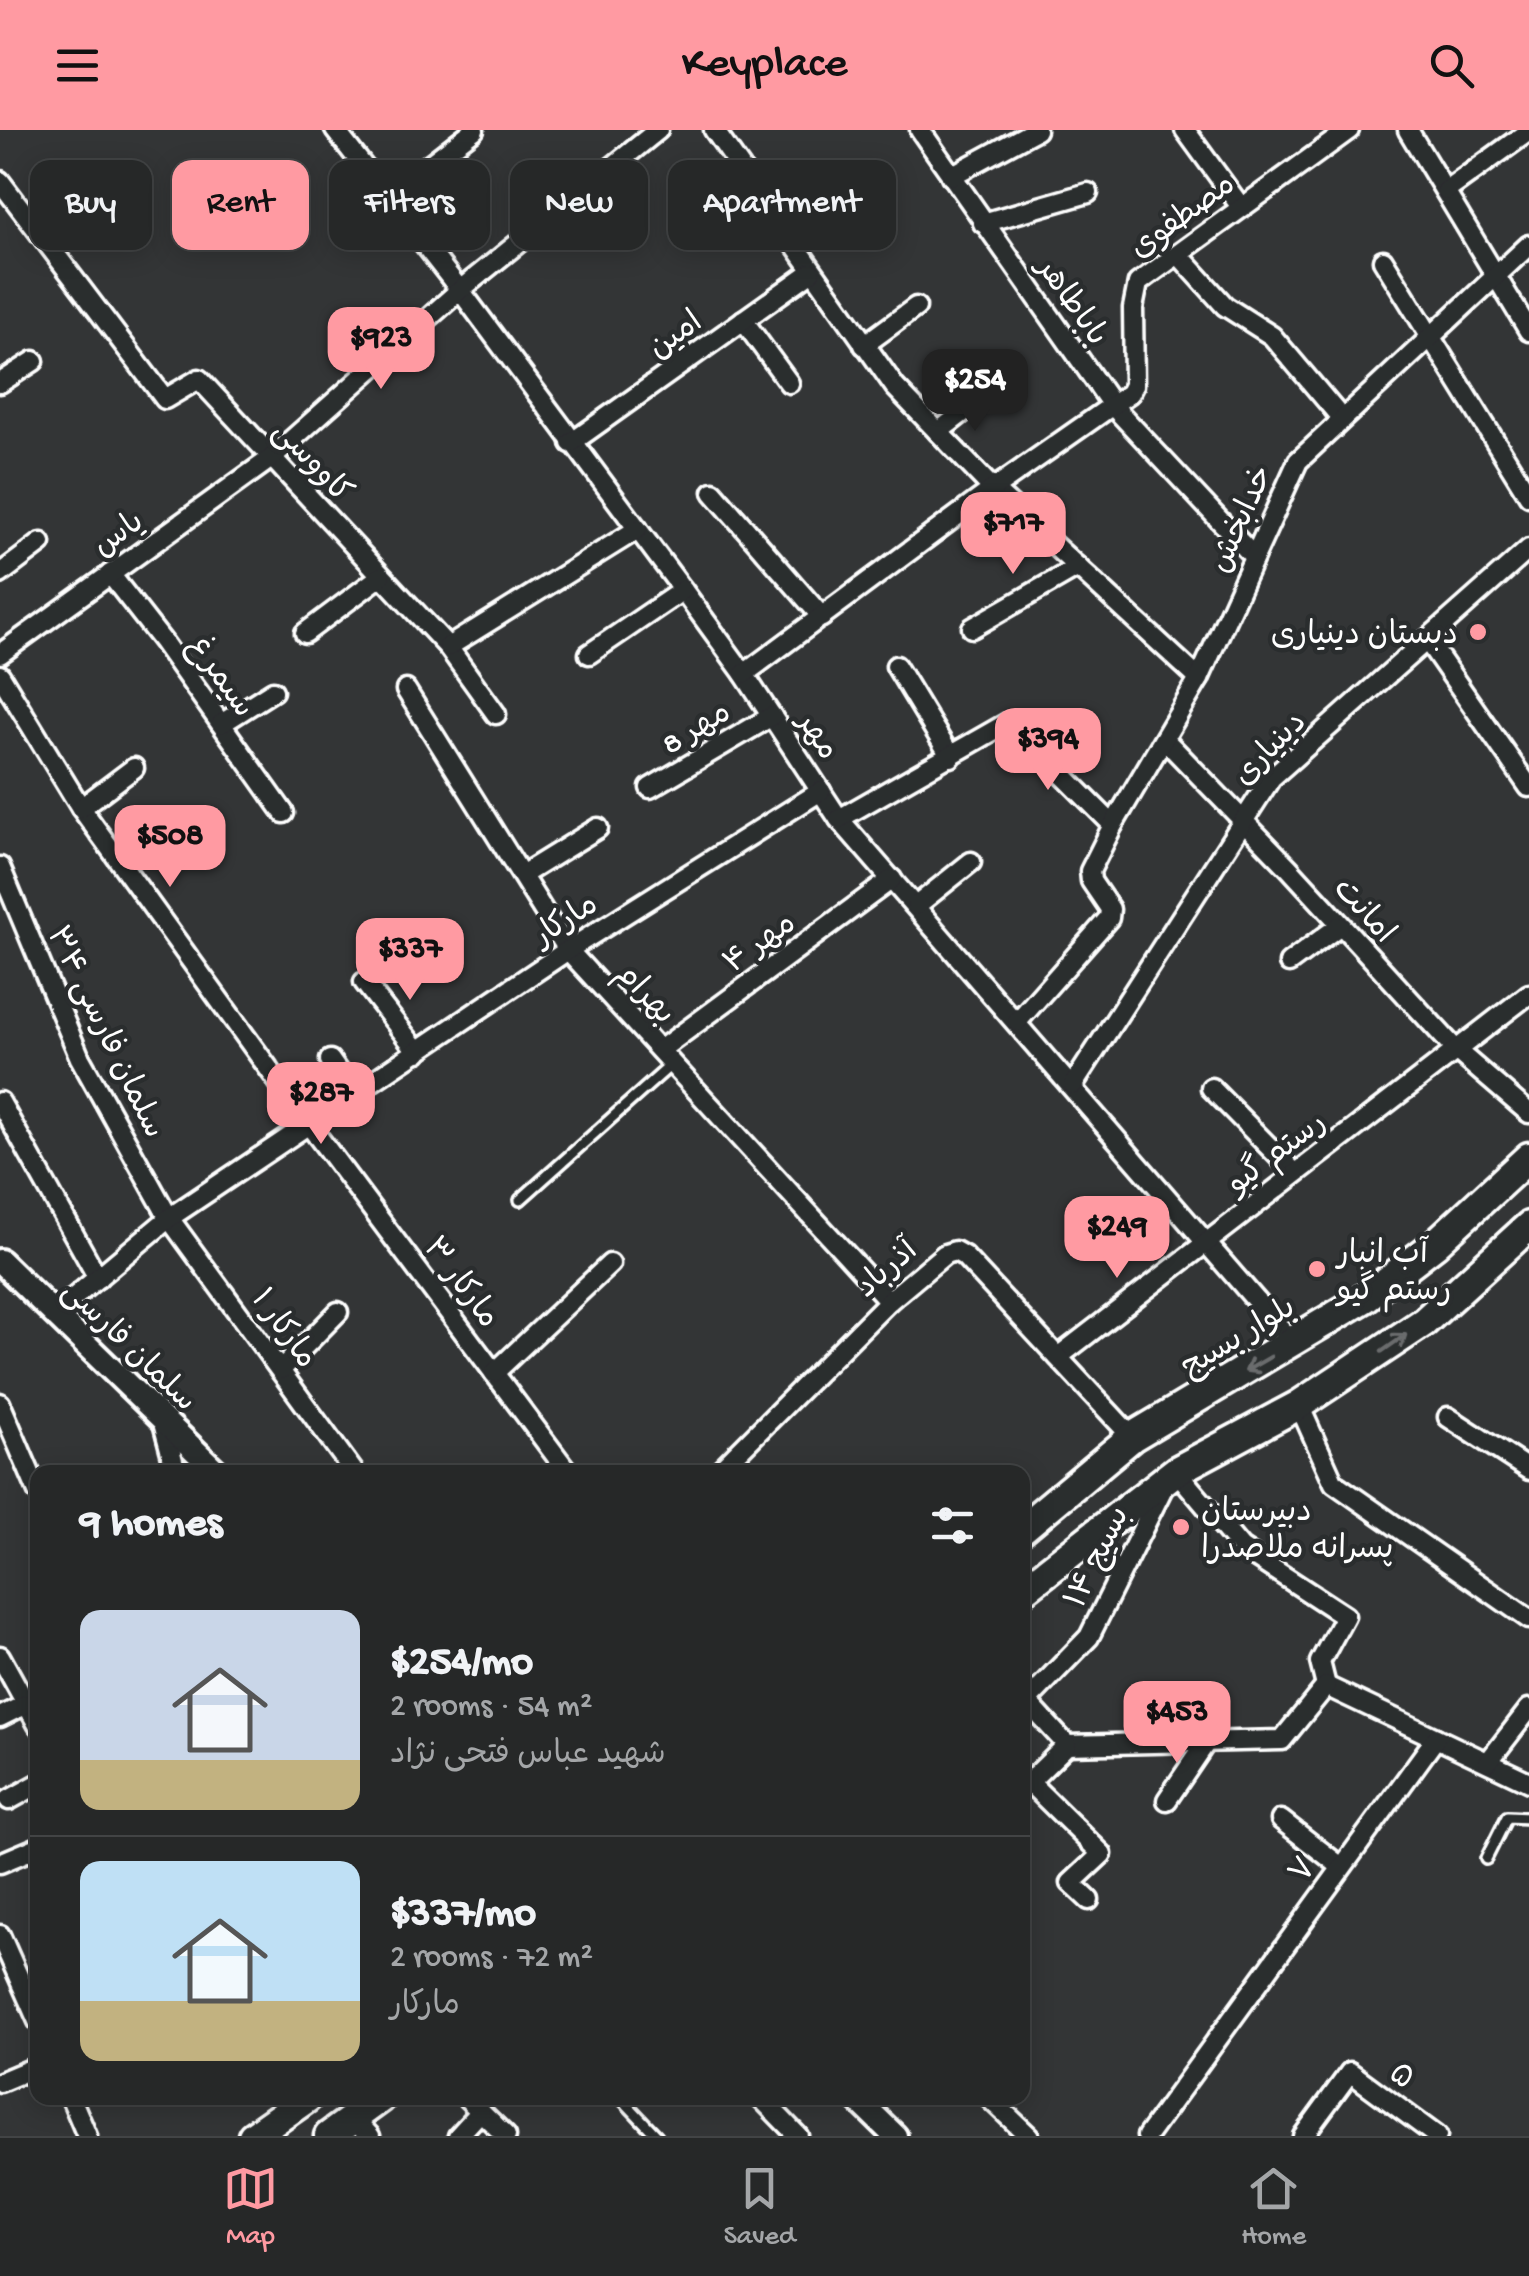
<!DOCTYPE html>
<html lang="en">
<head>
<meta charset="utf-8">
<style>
	body { margin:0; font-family:"Gochi Hand","Playpen Sans Arabic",sans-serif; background:#323434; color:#f1f3f6; height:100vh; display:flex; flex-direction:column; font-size:38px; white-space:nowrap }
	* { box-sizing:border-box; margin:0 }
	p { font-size:32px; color:#a4a6a8 }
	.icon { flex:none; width:55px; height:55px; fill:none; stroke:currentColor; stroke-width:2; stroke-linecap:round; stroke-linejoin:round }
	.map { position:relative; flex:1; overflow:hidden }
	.drawer { position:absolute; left:30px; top:1335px; width:1000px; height:640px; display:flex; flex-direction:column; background:#262828; border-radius:20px; box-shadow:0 5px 25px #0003,0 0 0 2px #424445 }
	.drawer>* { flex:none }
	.guide { position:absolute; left:30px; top:30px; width:1000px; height:90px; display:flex; gap:20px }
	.price { position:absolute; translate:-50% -85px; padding:0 22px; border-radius:20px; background:#ff9aa2; color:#111; font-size:32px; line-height:65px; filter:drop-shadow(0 2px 5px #0008) }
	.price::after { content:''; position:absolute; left:50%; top:60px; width:30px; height:22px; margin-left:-15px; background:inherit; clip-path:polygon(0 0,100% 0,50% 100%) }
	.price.on { background:#222; color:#fff }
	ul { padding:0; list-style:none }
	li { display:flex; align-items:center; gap:30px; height:250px; padding:0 50px }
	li+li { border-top:2px solid #424445 }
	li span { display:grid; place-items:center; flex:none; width:280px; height:200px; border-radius:20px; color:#555 }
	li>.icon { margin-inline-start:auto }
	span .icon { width:120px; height:120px; fill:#fffc; stroke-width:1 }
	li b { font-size:42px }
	h2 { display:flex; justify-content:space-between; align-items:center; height:120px; padding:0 50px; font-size:42px }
	.pill { padding:0 35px; border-radius:20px; background:#262828; box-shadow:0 5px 25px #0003,0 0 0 2px #424445; font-size:35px; line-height:90px }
	.pill.on { background:#ff9aa2; color:#111 }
	header { display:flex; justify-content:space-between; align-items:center; height:130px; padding:0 50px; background:#ff9aa2; color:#111; font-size:45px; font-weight:600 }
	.tab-bar { display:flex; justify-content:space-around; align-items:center; height:140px; border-top:2px solid #424445; background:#262828; font-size:28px; color:#a4a6a8 }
	.tab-bar a { display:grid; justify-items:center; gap:5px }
	.tab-bar .on { color:#ff9aa2 }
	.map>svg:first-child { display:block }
</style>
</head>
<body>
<header><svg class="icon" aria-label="menu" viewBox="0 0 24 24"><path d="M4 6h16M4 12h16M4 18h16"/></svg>Keyplace<svg class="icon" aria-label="search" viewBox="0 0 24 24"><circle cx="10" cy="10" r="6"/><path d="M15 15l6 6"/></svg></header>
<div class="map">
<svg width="1529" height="2006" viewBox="0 0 1529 2006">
	<rect width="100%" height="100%" fill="#333536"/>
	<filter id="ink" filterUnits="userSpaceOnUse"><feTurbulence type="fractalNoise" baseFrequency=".01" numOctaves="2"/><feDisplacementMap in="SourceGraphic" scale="20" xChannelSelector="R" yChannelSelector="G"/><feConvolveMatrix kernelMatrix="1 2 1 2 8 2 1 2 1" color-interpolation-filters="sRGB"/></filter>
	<g filter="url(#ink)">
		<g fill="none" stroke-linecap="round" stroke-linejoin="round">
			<!-- service casing -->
			<g stroke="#fff" stroke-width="16">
				<g id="service">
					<polyline points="520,1070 672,934"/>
					<polyline points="1486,1729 1507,1687 1529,1688"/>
					<polyline points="621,1968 657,2006"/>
				</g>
			</g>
			<!-- minor casing -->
			<g stroke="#fff" stroke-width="25">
				<g id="minor">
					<polyline points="335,0 460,160 683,460 744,544 839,689 1293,1213"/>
					<polyline points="714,0 895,257 993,359 1199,549"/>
					<polyline points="920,0 1112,275 1254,427"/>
					<polyline points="1185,0 1241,77"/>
					<polyline points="1408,0 1529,201"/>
					<polyline points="951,46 1036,0"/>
					<polyline points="0,51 165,269 199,249 448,517 496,584"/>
					<polyline points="1446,61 1529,1"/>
					<polyline points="386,68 474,0"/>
					<polyline points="983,93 1088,63"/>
					<polyline points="1179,125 1225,176 1272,206 1342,289"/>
					<polyline points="1383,130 1529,366"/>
					<polyline points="743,190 789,253"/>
					<polyline points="864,215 916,177"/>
					<polyline points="0,253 34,231"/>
					<polyline points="938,302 983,267"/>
					<polyline points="571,313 811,142"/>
					<polyline points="713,362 822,487"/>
					<polyline points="0,444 41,413"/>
					<polyline points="110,444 163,512 284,683"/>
					<polyline points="972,498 1078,437"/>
					<polyline points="305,503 381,446"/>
					<polyline points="1427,510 1529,657"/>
					<polyline points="448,517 638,399"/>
					<polyline points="0,524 270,329 460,160 658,0"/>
					<polyline points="589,524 683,460"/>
					<polyline points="896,536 951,627"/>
					<polyline points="744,544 993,359 1130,263 1134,255 1133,178 1138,153 1349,0"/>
					<polyline points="0,545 81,678 310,996 568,1342"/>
					<polyline points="406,560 568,820 889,1171"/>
					<polyline points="221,594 273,561"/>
					<polyline points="1164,609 1289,738 1457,921 1529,983"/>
					<polyline points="650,658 772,586"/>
					<polyline points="81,678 134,638"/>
					<polyline points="839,689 1007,593 1013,595 1113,695"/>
					<polyline points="0,737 80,928 169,1088 354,1342"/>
					<polyline points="522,745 598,698"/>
					<polyline points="916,776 971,732"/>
					<polyline points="1289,833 1339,796"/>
					<polyline points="364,852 418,922"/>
					<polyline points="1017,892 1109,788 1110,779 1091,751 1090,741 1113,695 1199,549 1298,331 1529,115"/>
					<polyline points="660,920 892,749"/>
					<polyline points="330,930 354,965"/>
					<polyline points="1073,955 1271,648 1529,419"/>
					<polyline points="1211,958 1295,1043"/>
					<polyline points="0,972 98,1148"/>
					<polyline points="53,1185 169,1088 568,820 821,661"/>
					<polyline points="1058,1227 1529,864"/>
					<polyline points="281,1240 338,1182"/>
					<polyline points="494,1243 610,1134"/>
					<polyline points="0,1273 38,1362"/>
					<polyline points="1299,1275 1334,1353 1529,1489"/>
					<polyline points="1448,1287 1529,1340"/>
					<polyline points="162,1289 176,1342"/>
					<polyline points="1176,1341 1241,1418 1345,1486 1320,1532 1326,1556"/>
					<polyline points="718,1342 889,1171 945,1124 955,1121 964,1126 1132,1307"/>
					<polyline points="0,1526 38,1595"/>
					<polyline points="1326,1556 1529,1652"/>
					<polyline points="1022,1566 1067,1615 1282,1610 1326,1556"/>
					<polyline points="1027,1571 1089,1507 1165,1354"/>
					<polyline points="0,1587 26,1574"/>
					<polyline points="1488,1632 1529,1579"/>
					<polyline points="1029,1652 1102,1724 1071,1753 1089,1770"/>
					<polyline points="1023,1658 1067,1615"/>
					<polyline points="9,1670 38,1654"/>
					<polyline points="1167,1670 1207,1611"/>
					<polyline points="1281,1690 1340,1736"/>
					<polyline points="0,1733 38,1717"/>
					<polyline points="0,1805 38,1891"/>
					<polyline points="0,1952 38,1936"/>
					<polyline points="71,1968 87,2006"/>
					<polyline points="467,1968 506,2006"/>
					<polyline points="761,1968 798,2006"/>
					<polyline points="989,1968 1029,2006"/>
					<polyline points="353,1988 370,2006"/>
					<polyline points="458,2006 481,1981"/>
					<polyline points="1147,2006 1436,1608"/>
					<polyline points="1303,2006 1350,1942 1437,2006"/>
				</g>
			</g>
			<!-- secondary casing -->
			<g stroke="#fff" stroke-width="30">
				<g id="secondary">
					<polyline points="0,1131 217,1342"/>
					<polyline points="856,1968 895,2006"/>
				</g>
			</g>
			<!-- primary casing -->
			<g stroke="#fff" stroke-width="35">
				<g id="primary">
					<polyline points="1022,1399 1132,1307 1365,1168 1435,1114 1529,1027"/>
					<polyline points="1022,1461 1176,1341 1299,1275 1424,1192 1529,1096"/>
					<polyline points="253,2006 307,1968"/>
					<polyline points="329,2006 381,1968"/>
				</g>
			</g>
			<!-- service -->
			<use href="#service" stroke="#2a2d2e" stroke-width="9"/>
			<!-- minor -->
			<use href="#minor" stroke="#2a2d2e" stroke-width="18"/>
			<!-- secondary -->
			<use href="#secondary" stroke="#2a2d2e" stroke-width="22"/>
			<!-- primary -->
			<use href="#primary" stroke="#2a2d2e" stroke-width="28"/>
		</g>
		<!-- one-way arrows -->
		<defs><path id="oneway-shaft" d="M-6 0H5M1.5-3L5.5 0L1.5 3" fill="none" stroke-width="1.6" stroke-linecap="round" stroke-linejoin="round" transform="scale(2.5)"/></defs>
		<g stroke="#6a6c6d">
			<use href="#oneway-shaft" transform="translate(1394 1213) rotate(-35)"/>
			<use href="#oneway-shaft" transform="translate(1258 1234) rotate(150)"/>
		</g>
	</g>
	<!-- markers -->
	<g fill="#ff9aa2" stroke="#2a2d2e" stroke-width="4">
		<circle cx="1478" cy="502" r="10"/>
		<circle cx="1317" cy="1139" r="10"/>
		<circle cx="1181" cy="1397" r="10"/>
	</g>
	<g text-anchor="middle" stroke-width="9" stroke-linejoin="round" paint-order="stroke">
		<!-- street labels -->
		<g font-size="32" fill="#fff" stroke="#2a2d2e">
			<text transform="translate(1181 84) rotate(-36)" y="11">مصطفوی</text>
			<text transform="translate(1074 170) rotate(55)" y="11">باباطاهر</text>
			<text transform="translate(674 203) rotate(-36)" y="11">امین</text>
			<text transform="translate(314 330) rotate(47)" y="11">کاووسی</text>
			<text transform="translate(1239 388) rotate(-66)" y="11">خدابخش</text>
			<text transform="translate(117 402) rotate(-36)" y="11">یاس</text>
			<text transform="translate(223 545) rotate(55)" y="11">سیمرغ</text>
			<text transform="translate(695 596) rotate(-31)" y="11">مهر 8</text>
			<text transform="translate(820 605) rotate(57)" y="11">مهر</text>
			<text transform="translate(1268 617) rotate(-46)" y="11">دینیاری</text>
			<text transform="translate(1366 779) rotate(48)" y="11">امانت</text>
			<text transform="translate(564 788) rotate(-33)" y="11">مارکار</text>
			<text transform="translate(758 811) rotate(-36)" y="11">مهر ۴</text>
			<text transform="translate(647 862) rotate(47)" y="11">بهرام</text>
			<text transform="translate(108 901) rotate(64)" y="11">سلمان فارسی ۳۴</text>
			<text transform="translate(1275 1021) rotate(-37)" y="11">رستم گیو</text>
			<text transform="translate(885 1137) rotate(-41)" y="11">آذرباد</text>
			<text transform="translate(463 1151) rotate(53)" y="11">مارکار ۳</text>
			<text transform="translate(286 1197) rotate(54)" y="11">مارکار ۱</text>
			<text transform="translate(1237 1205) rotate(-31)" y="11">بلوار بسیج</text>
			<text transform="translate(131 1214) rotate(44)" y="11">سلمان فارسی</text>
			<text transform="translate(1095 1426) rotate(-64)" y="11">بسیج ۱۴</text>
			<text transform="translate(1301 1739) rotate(-54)" y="11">۷</text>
			<text transform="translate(1403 1944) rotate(36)" y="11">۵</text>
		</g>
		<!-- poi labels -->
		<g font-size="32" fill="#fff" stroke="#2a2d2e" text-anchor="start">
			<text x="1458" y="513" text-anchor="end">دبستان دینیاری</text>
			<text x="1337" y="1132">آب انبار<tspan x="1337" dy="37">رستم گیو</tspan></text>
			<text x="1201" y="1390">دبیرستان<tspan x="1201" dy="37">پسرانه ملاصدرا</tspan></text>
		</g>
	</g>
</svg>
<b class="price" style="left:381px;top:262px">$923</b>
<b class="price on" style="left:975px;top:304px">$254</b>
<b class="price" style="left:1013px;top:447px">$717</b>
<b class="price" style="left:1048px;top:663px">$394</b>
<b class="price" style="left:170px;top:760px">$508</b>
<b class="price" style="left:410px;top:873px">$337</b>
<b class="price" style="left:321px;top:1017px">$287</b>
<b class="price" style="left:1117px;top:1151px">$249</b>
<b class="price" style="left:1177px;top:1636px">$453</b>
<div class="guide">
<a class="pill">Buy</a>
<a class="pill on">Rent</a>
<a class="pill">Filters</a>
<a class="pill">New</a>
<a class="pill">Apartment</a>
</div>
<section class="drawer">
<h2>9 homes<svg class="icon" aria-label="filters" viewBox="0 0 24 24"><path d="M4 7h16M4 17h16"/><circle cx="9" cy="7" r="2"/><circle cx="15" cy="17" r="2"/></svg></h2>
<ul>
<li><span style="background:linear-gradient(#c9d6e8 75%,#c2b280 0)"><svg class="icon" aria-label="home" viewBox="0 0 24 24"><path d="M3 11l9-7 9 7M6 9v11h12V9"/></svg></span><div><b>$254/mo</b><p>2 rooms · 54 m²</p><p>شهید عباس فتحی نژاد</p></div></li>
<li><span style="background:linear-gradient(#bfe0f5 70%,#c2b280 0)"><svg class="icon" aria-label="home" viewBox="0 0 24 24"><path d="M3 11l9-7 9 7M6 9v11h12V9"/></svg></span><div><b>$337/mo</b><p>2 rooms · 72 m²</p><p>مارکار</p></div></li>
</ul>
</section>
</div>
<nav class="tab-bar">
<a class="on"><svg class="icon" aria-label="map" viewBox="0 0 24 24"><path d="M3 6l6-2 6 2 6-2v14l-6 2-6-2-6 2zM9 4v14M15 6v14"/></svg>Map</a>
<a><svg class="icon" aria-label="saved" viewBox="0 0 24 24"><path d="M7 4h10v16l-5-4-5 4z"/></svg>Saved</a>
<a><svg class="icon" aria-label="home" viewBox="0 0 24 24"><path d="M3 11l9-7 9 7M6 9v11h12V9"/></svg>Home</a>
</nav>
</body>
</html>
